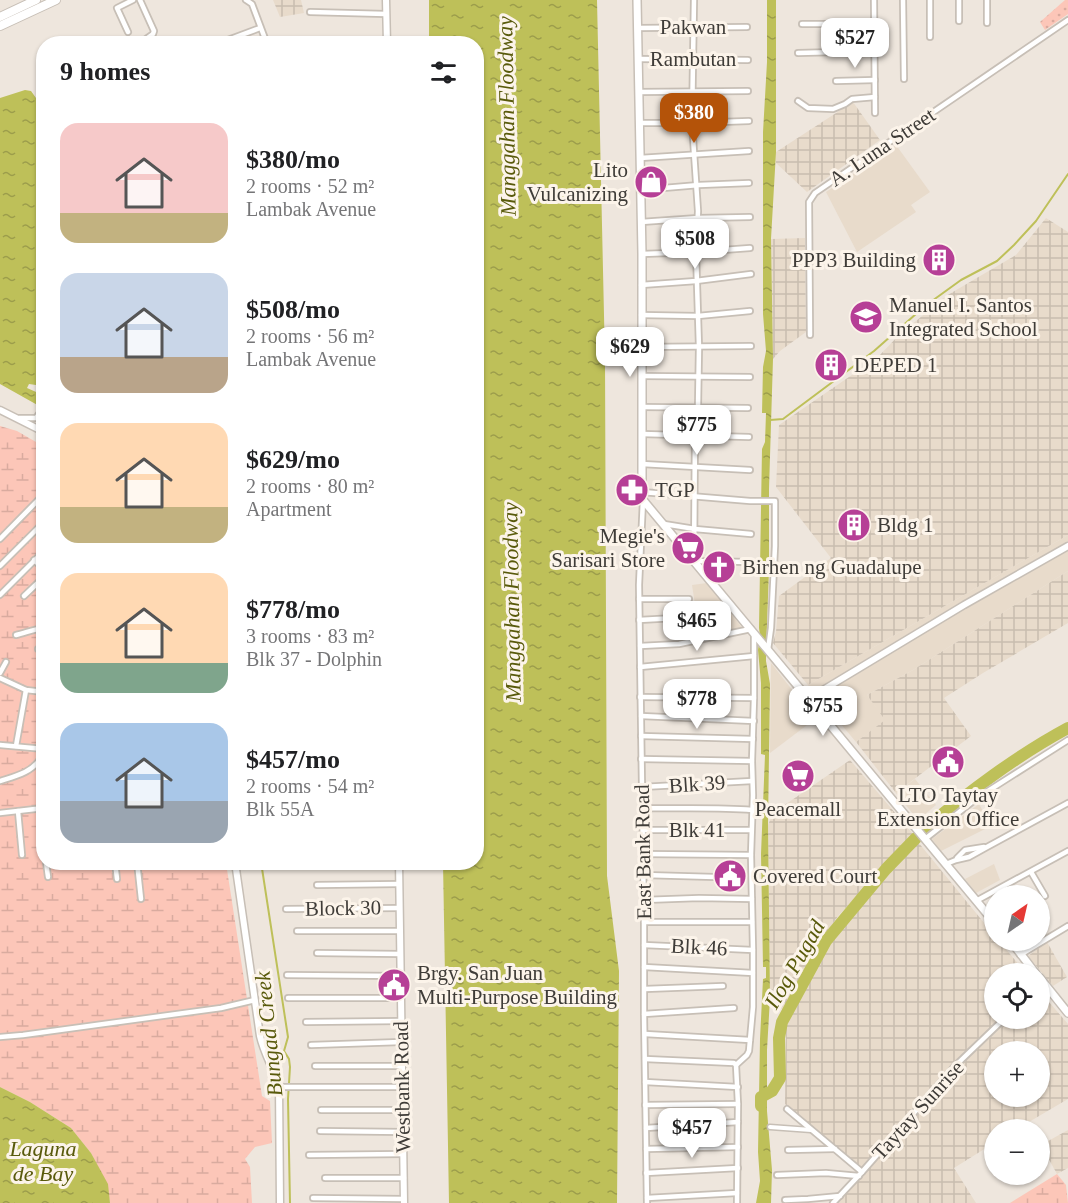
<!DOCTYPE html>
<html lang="en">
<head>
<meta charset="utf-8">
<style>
	body { margin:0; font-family:Georgia,serif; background:#f6f6f6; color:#202124; height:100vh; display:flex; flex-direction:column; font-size:22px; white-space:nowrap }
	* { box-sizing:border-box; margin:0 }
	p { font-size:20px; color:#757577 }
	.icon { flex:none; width:33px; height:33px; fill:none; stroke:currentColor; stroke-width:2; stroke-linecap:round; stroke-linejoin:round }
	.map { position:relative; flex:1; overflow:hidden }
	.sheet { position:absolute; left:36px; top:36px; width:448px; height:834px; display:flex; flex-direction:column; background:#fff; border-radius:24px; box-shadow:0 2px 4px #0004 }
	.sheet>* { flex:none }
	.needle { width:39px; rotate:34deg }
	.tools { position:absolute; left:984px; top:885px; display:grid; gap:12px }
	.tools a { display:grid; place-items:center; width:66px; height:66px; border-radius:50%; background:#fff; box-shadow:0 2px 4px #0004; font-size:30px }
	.price { position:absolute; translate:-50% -51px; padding:0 14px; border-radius:12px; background:#fff; color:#222; font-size:20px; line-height:39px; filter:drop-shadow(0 2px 3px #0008) }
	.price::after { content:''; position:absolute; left:50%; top:36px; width:18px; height:14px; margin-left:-9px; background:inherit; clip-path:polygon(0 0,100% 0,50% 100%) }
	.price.current { background:#b45309; color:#fff }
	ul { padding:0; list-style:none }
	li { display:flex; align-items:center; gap:18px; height:150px; padding:0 24px }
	li span { display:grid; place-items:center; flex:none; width:168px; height:120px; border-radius:18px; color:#555 }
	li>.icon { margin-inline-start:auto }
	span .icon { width:72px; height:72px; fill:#fffc; stroke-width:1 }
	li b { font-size:26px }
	h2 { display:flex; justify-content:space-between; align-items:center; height:72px; padding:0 24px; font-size:26px }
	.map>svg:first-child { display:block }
</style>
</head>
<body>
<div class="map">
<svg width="1068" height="1203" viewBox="0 0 1068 1203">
	<defs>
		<pattern id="industrial-grid" width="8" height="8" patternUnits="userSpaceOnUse" patternTransform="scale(1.5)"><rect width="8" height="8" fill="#e8dbcb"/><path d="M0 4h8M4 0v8" fill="none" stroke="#c8bdaf"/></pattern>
		<pattern id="grass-dots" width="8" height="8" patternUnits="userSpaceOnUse" patternTransform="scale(1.5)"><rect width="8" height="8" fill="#fcc6b8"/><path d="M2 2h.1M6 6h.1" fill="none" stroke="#d9ab9f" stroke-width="1.8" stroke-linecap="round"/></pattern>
		<pattern id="wetland-marsh" width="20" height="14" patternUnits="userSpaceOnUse" patternTransform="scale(1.5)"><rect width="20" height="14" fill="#fcc6b8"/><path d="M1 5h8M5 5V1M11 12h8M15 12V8" fill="none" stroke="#d9ab9f"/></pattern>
		<pattern id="water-ripples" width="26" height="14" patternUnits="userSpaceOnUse" patternTransform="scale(1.5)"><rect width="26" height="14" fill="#bec059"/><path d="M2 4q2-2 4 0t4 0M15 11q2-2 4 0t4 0" fill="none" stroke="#9c9d4b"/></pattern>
	</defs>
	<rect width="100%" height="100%" fill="#eee6dd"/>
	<!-- built -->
	<g fill="#e8dbcb">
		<polygon points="896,145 930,192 911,205 916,212 857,252 826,192"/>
		<polygon points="1068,535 1068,571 913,670 867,695 886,720 856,742 808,685"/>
		<polygon points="707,583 743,629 700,637 692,585"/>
		<polygon points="771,663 815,719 770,753"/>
		<polygon points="915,779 936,805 918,820 896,793"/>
		<polygon points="979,804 991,826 941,851 932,839"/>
		<polygon points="994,864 1000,880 976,893 965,879"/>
	</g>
	<!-- industrial -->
	<g fill="url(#industrial-grid)" fill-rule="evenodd">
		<polygon points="273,0 301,0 304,13 280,17"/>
		<polygon points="853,102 880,140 807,192 776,163 776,152"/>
		<polygon points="1046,218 1068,232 1068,535 808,685 773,643 776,632 779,596 831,558 776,487 779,425 878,357 898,336 946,296 1016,255"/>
		<polygon points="805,238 806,332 780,351 773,359 771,239"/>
		<polygon points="1068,571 1068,623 983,673 944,698 971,736 896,793 856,742 885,720 867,695 913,670"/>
		<polygon points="850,760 914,835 839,915 819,943 784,1011 770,998 768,825 773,813"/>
		<polygon points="918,842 994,935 994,940 999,941 1026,973 994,974 994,1018 1000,1019 953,1064 862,1168 785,1104 786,1021 830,938"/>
		<polygon points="1047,942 1067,977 1053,986 1028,956"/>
		<path d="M 1043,995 L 1068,1024 L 1068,1099 L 1017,1129 L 994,1130 L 994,1143 L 954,1168 L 976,1203 L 837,1203 L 958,1068 L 1010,1019 L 1040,1018 L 1040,997 ZM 994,1052 L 1040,1052 L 1040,1096 L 994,1096 Z"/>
		<polygon points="1068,1130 1068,1168 1057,1174 1041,1145"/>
	</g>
	<!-- grass -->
	<polygon fill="url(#grass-dots)" points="1065,0 1068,0 1068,14 1045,30 1040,22"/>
	<!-- wetland -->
	<g fill="url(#wetland-marsh)">
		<polygon points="0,426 17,431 43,446 44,862 226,863 262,1096 270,1101 272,1143 255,1147 245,1159 250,1167 252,1203 110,1203 107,1184 91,1153 71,1128 30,1102 0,1087"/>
		<polygon points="1057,1174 1066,1185 1068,1203 1010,1203"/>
	</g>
	<!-- water -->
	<g fill="url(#water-ripples)">
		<polygon points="429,0 597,0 605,360 607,876 619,971 617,1203 449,1203 443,863 477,862 477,44 429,43"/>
		<polygon points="767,0 776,0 776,152 771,239 773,359 769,489 769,570 766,651 766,661 770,684 768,825 770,998 767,1050 767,1111 772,1170 771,1203 756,1203 760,1181 758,1152 760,1039 763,979 766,978 766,967 763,967 761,854 765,755 761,754 761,683 758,650 760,636 759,628 762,449 765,442 766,413 762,413 763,367 766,351 763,314 763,132 767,62"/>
		<polygon points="25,90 31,91 36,98 43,117 43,386 29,384 27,388 43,395 43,403 41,407 0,384 0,98"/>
		<polygon points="0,1087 30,1102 71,1128 91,1153 108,1184 110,1203 0,1203"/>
	</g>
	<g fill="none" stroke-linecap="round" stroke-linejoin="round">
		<!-- stream -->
		<g stroke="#bec059" stroke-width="2">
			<polyline points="770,420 783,419 874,351 925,306 961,280 997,261 1014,245 1036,221 1068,174"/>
			<polyline points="261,862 288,1037 284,1051 289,1059 290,1067 288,1099 290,1203"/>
		</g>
		<!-- river -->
		<g stroke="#bec059" stroke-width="12">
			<path d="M 924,829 C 969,792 1016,756 1068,728"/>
			<polyline points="761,1106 761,1097 772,1091 780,1078 779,1038 782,1022 826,941 886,869 916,838"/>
		</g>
		<!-- pedestrian casing -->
		<g stroke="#c7bfb6" stroke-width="7">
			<polyline id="pedestrian" points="770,1127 811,1130"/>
		</g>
		<!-- minor casing -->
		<g stroke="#c7bfb6" stroke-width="8">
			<g id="minor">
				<polyline points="246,0 252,4 267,44"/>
				<polyline points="694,0 692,123 698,211 696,252 699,347 698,407 695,434 694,561 749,562"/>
				<polyline points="874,0 875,113"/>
				<polyline points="903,0 904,79"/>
				<polyline points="959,0 959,21"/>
				<polyline points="310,12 386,14"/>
				<polyline points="987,23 987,0"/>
				<polyline points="802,24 874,24"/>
				<polyline points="638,28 747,27"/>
				<polyline points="128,32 117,8 133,0"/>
				<polyline points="930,37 930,0"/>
				<polyline points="316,42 371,44"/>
				<polyline points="139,44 153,34 154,31 140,0"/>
				<polyline points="222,44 225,41 260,28"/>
				<polyline points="798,53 875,51"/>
				<polyline points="638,59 748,60"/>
				<polyline points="836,81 875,80"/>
				<polyline points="639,92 748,91"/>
				<polyline points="798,101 808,108 833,109 845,104 852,99 875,97"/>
				<polyline points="639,123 692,123 749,121"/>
				<polyline points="640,158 749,151"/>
				<polyline points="640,190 699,185 749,183"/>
				<polyline points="641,222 698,218 750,217"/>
				<polyline points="642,254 696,252 750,248"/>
				<polyline points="641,285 696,281 751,274"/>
				<polyline points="641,315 698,316 750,311"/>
				<polyline points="810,335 809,202 815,193 1068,20"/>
				<polyline points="641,347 751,346"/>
				<polyline points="642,376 750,377"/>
				<polyline points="642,407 748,408"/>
				<polyline points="19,418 36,418 44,407"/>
				<polyline points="642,434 749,437"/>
				<polyline points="642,464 750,470"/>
				<polyline points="642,492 750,501 775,501 775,546 771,628 768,650"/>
				<polyline points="643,500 639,585 644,922 644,1014 647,1203"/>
				<polyline points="664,524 695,529 751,534"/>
				<polyline points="0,539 44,494"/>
				<polyline points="34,560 44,569"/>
				<polyline points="0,566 44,522"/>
				<polyline points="0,595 44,551"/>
				<polyline points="24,596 44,577"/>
				<polyline points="639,599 689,599"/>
				<polyline points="639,620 694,617"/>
				<path d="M 16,635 C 25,633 34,629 44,628"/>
				<polyline points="640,646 679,644 751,629"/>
				<polyline points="38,649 44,649"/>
				<polyline points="640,667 754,656"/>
				<polyline points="0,673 6,662"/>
				<polyline points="0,678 26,690 44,692"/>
				<polyline points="640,697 754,698"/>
				<polyline points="641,716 754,721"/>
				<polyline points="641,736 753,739"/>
				<polyline points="0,745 44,749"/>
				<polyline points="16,746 26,690"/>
				<polyline points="641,759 752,761"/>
				<path d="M 0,781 C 16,776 31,773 41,758 L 43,692"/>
				<polyline points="642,787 752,781"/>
				<path d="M 642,808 C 679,809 716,807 752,810"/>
				<polyline points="41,809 44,834"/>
				<polyline points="18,811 22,855"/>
				<polyline points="0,813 44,808"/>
				<polyline points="643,830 751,830"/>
				<polyline points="925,839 977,798 1068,740"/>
				<polyline points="643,854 751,855"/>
				<polyline points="957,858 965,850 984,847"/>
				<polyline points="46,862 48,877"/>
				<polyline points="115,862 117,879"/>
				<polyline points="137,862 141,899"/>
				<polyline points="946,864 956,860 969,857 987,847 1068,803"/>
				<polyline points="316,865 399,865"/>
				<polyline points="1031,872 1045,896"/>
				<polyline points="644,875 715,877"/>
				<polyline points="317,885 399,884"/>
				<polyline points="644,900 699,898 752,899"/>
				<polyline points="976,901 1068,851"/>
				<polyline points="286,909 399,908"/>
				<polyline points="644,922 752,922"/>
				<polyline points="297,931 400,931"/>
				<polyline points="644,945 753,950"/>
				<polyline points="317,953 400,954"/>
				<polyline points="1020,955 1068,926"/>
				<polyline points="644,967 753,973"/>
				<polyline points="287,975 400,976"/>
				<polyline points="645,989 723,986"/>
				<polyline points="288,998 400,998"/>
				<polyline points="644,1014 734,1008"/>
				<polyline points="306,1022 401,1021"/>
				<polyline points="645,1034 750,1040"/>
				<polyline points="0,1037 23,1035 221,1008 255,1000"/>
				<polyline points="311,1045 401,1042"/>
				<polyline points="645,1059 734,1063 736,1065"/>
				<polyline points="736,1065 747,1055 749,1051 753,1007 753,950 751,855 753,795 752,761 754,698 754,635"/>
				<polyline points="736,1065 738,1104 737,1203"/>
				<polyline points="315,1066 402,1066"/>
				<polyline points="645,1082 738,1087"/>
				<polyline points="279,1087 402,1087"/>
				<polyline points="645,1105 738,1104"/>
				<polyline points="787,1109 862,1172"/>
				<polyline points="321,1110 402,1110"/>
				<polyline points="646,1128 738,1122"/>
				<polyline points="320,1131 403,1132"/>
				<polyline points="646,1149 738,1147"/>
				<polyline points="788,1150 835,1149"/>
				<polyline points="309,1155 403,1154"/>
				<polyline points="646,1173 738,1168"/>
				<polyline points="777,1175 826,1173 859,1176"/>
				<polyline points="325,1178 404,1178"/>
				<polyline points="313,1198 404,1199"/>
				<polyline points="647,1198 737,1193"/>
				<polyline points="785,1200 808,1199 840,1196"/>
				<polyline points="833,1203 862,1172 955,1066 1005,1018"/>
			</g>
		</g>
		<!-- tertiary casing -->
		<g stroke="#c7bfb6" stroke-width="9">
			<g id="tertiary">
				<polyline points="386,0 387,44"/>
				<polyline points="0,410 44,432"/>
				<polyline points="808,699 964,605 1068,546"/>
				<path d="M 235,862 L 260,1036 C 264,1054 274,1069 279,1087 L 280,1203"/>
				<polyline points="399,862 404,1203"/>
			</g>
		</g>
		<!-- secondary casing -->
		<g stroke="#c7bfb6" stroke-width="10">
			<g id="secondary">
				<polyline points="637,0 642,254 642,492 643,500 994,922"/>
				<polyline points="1010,940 1036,974"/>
				<polyline points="1040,978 1068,1013"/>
			</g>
		</g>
		<!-- primary casing -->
		<g stroke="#c7bfb6" stroke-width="10">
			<g id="primary">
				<polyline points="0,17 36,0"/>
				<polyline points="0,26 56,0"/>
			</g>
		</g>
		<!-- pedestrian -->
		<use href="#pedestrian" stroke="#fff" stroke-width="4"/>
		<!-- minor -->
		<use href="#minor" stroke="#fff" stroke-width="4.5"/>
		<!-- tertiary -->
		<use href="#tertiary" stroke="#fff" stroke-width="6"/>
		<!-- secondary -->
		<use href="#secondary" stroke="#fff" stroke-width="7"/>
		<!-- primary -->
		<use href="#primary" stroke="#fff" stroke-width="8"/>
	</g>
	<!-- icons -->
	<defs>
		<g id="shop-disc" transform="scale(1.725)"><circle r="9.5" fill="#b63f96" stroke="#fcf4ea"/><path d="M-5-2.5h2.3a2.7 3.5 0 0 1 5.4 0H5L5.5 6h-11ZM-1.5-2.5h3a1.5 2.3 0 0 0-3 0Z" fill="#fff"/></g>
		<g id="building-disc" transform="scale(1.725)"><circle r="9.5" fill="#b63f96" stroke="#fcf4ea"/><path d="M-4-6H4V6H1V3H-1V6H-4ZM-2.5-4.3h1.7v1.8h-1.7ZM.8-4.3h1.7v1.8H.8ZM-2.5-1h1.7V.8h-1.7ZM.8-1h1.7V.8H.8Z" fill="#fff"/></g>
		<g id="school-disc" transform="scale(1.725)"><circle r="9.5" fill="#b63f96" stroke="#fcf4ea"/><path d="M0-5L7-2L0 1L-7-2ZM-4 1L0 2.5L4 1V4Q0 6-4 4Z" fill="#fff"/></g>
		<g id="pharmacy-disc" transform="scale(1.725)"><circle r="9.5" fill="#b63f96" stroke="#fcf4ea"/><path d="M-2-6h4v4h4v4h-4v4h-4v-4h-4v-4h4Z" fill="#fff"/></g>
		<g id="supermarket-disc" transform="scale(1.725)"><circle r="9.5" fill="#b63f96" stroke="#fcf4ea"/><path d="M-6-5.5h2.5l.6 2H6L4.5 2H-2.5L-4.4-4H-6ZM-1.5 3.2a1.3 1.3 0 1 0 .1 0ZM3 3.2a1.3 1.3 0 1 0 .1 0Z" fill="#fff"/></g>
		<g id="church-disc" transform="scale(1.725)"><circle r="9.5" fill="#b63f96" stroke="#fcf4ea"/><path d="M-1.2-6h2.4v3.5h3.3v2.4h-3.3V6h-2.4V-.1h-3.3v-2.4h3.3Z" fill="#fff"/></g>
		<g id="civic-disc" transform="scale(1.725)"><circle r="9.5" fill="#b63f96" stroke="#fcf4ea"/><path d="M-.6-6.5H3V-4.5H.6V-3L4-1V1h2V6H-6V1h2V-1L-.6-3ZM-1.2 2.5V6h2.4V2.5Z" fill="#fff"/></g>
	</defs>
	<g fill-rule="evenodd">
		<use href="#shop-disc" x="651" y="182"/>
		<use href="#building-disc" x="939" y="260"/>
		<use href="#school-disc" x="866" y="317"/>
		<use href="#building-disc" x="831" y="365"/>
		<use href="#pharmacy-disc" x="632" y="490"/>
		<use href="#building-disc" x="854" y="525"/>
		<use href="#supermarket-disc" x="688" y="548"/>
		<use href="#church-disc" x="719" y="567"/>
		<use href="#civic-disc" x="948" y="762"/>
		<use href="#supermarket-disc" x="798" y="776"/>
		<use href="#civic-disc" x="730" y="876"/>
		<use href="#civic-disc" x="394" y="985"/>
	</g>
	<g text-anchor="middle" stroke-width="6" stroke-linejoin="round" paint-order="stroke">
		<!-- street labels -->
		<g font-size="21" fill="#3f3c38" stroke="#fcf4ea">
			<text x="693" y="34">Pakwan</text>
			<text x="693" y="66">Rambutan</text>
			<text transform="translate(882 147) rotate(-34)" y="7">A. Luna Street</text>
			<text transform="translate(697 784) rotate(-4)" y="7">Blk 39</text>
			<text x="697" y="837">Blk 41</text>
			<text transform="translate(643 852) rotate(-91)" y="7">East Bank Road</text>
			<text transform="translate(343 908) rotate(-1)" y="7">Block 30</text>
			<text transform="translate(699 947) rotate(3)" y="7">Blk 46</text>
			<text transform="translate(402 1087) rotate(-91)" y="7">Westbank Road</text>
			<text transform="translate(918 1110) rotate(-48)" y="7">Taytay Sunrise</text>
		</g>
		<!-- poi labels -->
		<g font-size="21" fill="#3f3c38" stroke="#fcf4ea" text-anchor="start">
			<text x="628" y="177" text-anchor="end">Lito<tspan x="628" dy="24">Vulcanizing</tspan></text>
			<text x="916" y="267" text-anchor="end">PPP3 Building</text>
			<text x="889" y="312">Manuel I. Santos<tspan x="889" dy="24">Integrated School</tspan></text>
			<text x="854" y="372">DEPED 1</text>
			<text x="655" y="497">TGP</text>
			<text x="877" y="532">Bldg 1</text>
			<text x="665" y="543" text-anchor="end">Megie's<tspan x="665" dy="24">Sarisari Store</tspan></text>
			<text x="742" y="574">Birhen ng Guadalupe</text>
			<text x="948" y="802" text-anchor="middle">LTO Taytay<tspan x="948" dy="24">Extension Office</tspan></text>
			<text x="798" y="816" text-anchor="middle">Peacemall</text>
			<text x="753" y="883">Covered Court</text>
			<text x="417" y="980">Brgy. San Juan<tspan x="417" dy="24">Multi-Purpose Building</tspan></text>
		</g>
		<!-- water labels -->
		<g font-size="22" font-style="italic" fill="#595a0b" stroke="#fcf4ea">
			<text transform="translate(506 116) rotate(-91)" y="8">Manggahan Floodway</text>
			<text transform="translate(511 602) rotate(-91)" y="8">Manggahan Floodway</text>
			<text transform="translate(794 964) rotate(-60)" y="8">Ilog Pugad</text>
			<text transform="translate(268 1034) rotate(-96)" y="8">Bungad Creek</text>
			<text x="43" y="1156">Laguna<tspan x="43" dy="25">de Bay</tspan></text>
		</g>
	</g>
</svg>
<div class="tools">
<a><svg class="needle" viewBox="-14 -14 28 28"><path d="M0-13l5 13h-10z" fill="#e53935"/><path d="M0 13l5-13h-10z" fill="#757577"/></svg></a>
<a><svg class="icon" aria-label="locate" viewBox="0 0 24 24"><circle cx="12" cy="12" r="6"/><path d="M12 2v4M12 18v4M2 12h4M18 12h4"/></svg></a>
<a>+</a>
<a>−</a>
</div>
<b class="price" style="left:855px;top:69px">$527</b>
<b class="price current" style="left:694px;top:144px">$380</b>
<b class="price" style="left:695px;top:270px">$508</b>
<b class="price" style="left:630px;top:378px">$629</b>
<b class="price" style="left:697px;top:456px">$775</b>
<b class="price" style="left:697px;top:652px">$465</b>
<b class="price" style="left:697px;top:730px">$778</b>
<b class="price" style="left:823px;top:737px">$755</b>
<b class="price" style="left:692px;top:1159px">$457</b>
<section class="sheet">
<h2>9 homes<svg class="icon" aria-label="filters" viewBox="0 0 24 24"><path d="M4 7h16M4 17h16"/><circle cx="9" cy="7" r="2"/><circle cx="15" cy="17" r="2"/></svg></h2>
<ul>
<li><span style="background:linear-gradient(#f6c9c9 75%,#c2b280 0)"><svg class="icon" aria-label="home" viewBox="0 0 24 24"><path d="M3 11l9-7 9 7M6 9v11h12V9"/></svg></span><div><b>$380/mo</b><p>2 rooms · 52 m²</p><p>Lambak Avenue</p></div></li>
<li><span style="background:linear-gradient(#c9d6e8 70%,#b9a48a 0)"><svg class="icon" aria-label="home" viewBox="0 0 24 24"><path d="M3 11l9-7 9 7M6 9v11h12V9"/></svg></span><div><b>$508/mo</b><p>2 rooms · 56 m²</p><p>Lambak Avenue</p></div></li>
<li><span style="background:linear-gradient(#ffd9b3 70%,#c2b280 0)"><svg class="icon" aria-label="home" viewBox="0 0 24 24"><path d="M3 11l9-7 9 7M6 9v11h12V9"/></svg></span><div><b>$629/mo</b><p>2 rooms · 80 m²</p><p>Apartment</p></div></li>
<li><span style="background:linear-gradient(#ffd9b3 75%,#7fa58c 0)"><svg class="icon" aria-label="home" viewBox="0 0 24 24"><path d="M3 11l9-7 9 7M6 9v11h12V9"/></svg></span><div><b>$778/mo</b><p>3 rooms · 83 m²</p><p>Blk 37 - Dolphin</p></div></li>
<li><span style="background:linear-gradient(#a9c7e8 65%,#9aa5b1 0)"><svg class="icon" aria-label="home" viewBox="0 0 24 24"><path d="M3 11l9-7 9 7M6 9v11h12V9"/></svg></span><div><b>$457/mo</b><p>2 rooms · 54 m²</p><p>Blk 55A</p></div></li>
</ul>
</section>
</div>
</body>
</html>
